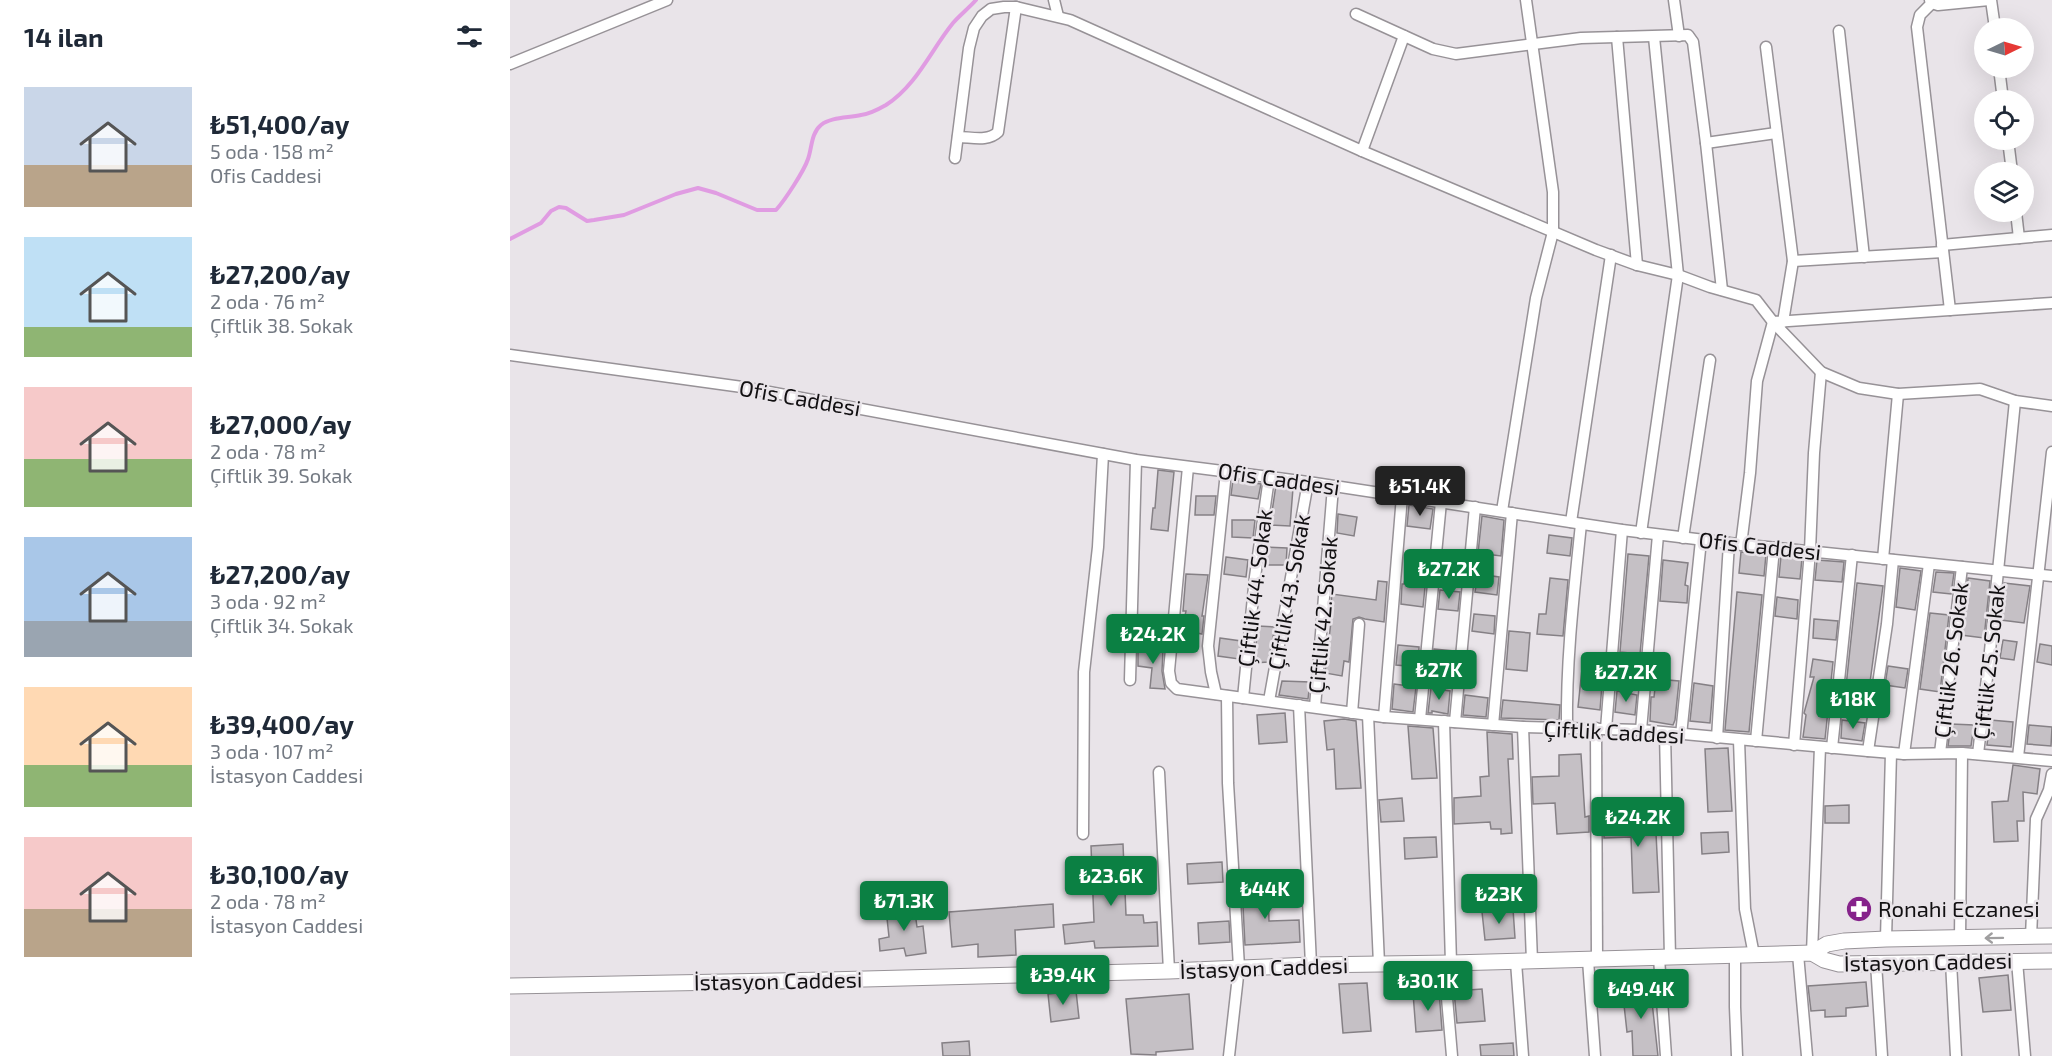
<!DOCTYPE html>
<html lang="tr">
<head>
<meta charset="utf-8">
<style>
	body { margin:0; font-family:"Exo 2",sans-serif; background:#f2f2f3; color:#1f2937; height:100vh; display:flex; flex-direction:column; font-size:22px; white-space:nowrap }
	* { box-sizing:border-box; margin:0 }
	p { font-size:20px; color:#747a83 }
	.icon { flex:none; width:33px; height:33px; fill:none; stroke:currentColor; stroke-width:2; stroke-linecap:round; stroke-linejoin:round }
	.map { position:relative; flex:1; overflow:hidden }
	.sheet { display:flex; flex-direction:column; background:#fff; width:510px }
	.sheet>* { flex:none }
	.needle { width:39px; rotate:85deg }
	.buttons { position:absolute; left:1464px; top:18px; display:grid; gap:12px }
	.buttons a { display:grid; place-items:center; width:60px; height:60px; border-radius:50%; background:#fff; box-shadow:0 6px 24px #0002; font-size:30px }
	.price { position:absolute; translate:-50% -51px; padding:0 14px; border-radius:6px; background:#0b8043; color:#fff; font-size:20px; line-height:39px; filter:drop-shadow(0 2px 3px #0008) }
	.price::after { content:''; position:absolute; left:50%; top:36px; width:18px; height:14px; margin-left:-9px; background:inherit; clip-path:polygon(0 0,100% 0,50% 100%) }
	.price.active { background:#222; color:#fff }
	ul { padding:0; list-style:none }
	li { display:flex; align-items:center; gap:18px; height:150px; padding:0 24px }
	li span { display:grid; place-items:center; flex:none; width:168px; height:120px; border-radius:0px; color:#555 }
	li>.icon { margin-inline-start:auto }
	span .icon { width:72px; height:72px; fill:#fffc; stroke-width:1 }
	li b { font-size:26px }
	h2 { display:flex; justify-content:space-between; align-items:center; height:72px; padding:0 24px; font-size:26px }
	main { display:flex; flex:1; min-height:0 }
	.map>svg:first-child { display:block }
</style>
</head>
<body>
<main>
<section class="sheet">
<h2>14 ilan<svg class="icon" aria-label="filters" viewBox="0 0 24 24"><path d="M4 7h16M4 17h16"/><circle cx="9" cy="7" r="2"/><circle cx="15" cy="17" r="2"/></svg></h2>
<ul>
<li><span style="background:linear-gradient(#c9d6e8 65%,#b9a48a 0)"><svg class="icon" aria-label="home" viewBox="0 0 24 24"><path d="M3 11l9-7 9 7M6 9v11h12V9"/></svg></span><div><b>₺51,400/ay</b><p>5 oda · 158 m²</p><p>Ofis Caddesi</p></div></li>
<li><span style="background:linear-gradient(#bfe0f5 75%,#8fb573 0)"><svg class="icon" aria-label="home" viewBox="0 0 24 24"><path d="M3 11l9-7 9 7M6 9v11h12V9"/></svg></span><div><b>₺27,200/ay</b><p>2 oda · 76 m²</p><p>Çiftlik 38. Sokak</p></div></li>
<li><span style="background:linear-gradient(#f6c9c9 60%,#8fb573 0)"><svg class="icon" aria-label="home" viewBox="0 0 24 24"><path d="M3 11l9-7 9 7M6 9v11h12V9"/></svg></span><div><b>₺27,000/ay</b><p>2 oda · 78 m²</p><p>Çiftlik 39. Sokak</p></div></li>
<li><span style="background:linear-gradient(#a9c7e8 70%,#9aa5b1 0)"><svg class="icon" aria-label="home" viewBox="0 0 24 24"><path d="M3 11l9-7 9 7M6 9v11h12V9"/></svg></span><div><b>₺27,200/ay</b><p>3 oda · 92 m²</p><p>Çiftlik 34. Sokak</p></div></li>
<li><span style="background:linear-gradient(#ffd9b3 65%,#8fb573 0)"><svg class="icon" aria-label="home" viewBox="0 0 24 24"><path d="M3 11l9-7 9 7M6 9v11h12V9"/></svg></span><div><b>₺39,400/ay</b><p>3 oda · 107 m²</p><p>İstasyon Caddesi</p></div></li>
<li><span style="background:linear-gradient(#f6c9c9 60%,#b9a48a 0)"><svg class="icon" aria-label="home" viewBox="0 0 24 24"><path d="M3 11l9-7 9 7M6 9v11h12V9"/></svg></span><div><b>₺30,100/ay</b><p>2 oda · 78 m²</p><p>İstasyon Caddesi</p></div></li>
</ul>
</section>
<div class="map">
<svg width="1542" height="1056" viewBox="0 0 1542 1056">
	<rect width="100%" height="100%" fill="#e9e4e9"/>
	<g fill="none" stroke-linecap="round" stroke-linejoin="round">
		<!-- stream -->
		<path stroke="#e09ce2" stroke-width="4" d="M 0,239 L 31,223 L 41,211 L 49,207 L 56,208 L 77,221 L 84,220 L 114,215 L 166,194 L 188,188 L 206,193 L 247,210 L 266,210 C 275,200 294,171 298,159 C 302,148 301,133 311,125 C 321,117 338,118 351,115 C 359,114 369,109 376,105 C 407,85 421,50 443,23 C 450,15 459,8 466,0"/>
	</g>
	<!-- building -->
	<g fill="#c5c0c5" stroke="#858085" stroke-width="1.5">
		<polygon points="648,470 664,472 658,531 641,529 643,508 645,508"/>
		<polygon points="723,480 751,484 748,499 721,495"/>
		<polygon points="766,485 783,488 780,526 760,525"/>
		<polygon points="686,496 706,496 704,515 685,515"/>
		<polygon points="899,505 923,509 920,529 897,526"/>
		<polygon points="828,514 847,517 844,536 827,533"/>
		<polygon points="972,516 994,520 991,556 968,553"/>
		<polygon points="722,520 745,520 743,538 722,537"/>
		<polygon points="1039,535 1062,538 1060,556 1037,553"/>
		<polygon points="757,547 777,548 776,565 754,565"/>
		<polygon points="1231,552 1256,554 1254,576 1229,573"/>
		<polygon points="1118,554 1139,556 1130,654 1110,652"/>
		<polygon points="1271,556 1292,558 1290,579 1269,577"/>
		<polygon points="716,557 738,560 736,577 714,574"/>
		<polygon points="1153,560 1178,563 1175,585 1178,586 1177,603 1150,601"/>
		<polygon points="1307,560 1334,562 1332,582 1305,580"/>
		<polygon points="898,564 917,567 913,607 891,604 892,584 894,584"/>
		<polygon points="1390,568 1411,571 1405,610 1386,607"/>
		<polygon points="1426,572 1444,573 1441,594 1423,592"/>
		<polygon points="676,574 698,575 692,616 694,616 692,634 672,630 676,611 673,611"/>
		<polygon points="968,574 989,577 987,595 965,592"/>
		<polygon points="1040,578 1058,580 1053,636 1027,634 1029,614 1036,614"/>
		<polygon points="1458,578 1480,581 1474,638 1451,635 1454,616 1455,617"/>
		<polygon points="868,581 877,582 874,622 855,619 849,617 843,619 839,662 834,661 832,676 815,673 822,613 820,613 822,594 866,600"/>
		<polygon points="1347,583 1373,586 1358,697 1335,696"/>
		<polygon points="1494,583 1520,586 1514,623 1491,620"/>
		<polygon points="930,590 950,592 948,611 928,609"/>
		<polygon points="1227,592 1252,595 1239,732 1215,730"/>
		<polygon points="1267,597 1288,600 1287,619 1265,616"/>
		<polygon points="1420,613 1439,615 1430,692 1410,689"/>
		<polygon points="964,614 985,616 984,634 962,631"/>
		<polygon points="1304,619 1328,621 1326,640 1303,638"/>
		<polygon points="748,626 765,627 758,662 744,663"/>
		<polygon points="999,631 1020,633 1017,671 996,669"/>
		<polygon points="710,638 731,641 729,659 708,656"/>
		<polygon points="1493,640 1507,642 1504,660 1490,658"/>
		<polygon points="1530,644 1542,646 1542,665 1527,662"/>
		<polygon points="888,645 909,647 908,667 886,665"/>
		<polygon points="628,647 653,650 652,671 655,689 640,688 642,668 628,666"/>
		<polygon points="924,649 944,651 942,670 922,668"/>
		<polygon points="1303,659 1323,662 1315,739 1293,737 1296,715 1294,713 1304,677 1300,677"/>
		<polygon points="1378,666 1398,669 1395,688 1375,685"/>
		<polygon points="1072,669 1093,671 1090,710 1068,707"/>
		<polygon points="1146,679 1169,681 1165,720 1163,725 1140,721 1141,697 1144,697"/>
		<polygon points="772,681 800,682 798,699 769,695"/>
		<polygon points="1184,683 1203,686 1200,723 1180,721"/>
		<polygon points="884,684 906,687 903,712 882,709"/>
		<polygon points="921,688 940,691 938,714 922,711 922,713 918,713"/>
		<polygon points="1107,691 1127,695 1125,715 1105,712"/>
		<polygon points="955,695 978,698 976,717 953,715"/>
		<polygon points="993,700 1050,705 1049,720 991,718"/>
		<polygon points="775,713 777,742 749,744 747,715"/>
		<polygon points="834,719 846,721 851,788 826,789 824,749 817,750 814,721"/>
		<polygon points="1332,720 1355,723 1352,741 1331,738"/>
		<polygon points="1480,720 1503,722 1501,747 1477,745"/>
		<polygon points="1441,724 1464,725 1461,746 1438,746"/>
		<polygon points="1519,725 1542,727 1541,746 1517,744"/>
		<polygon points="898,726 923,728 927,778 902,779"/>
		<polygon points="977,732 1002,734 1003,759 998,759 1002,833 991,834 991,829 981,829 980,822 944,824 944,798 971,796 970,777 979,776"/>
		<polygon points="1218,748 1222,811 1198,812 1195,749"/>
		<polygon points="1071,754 1075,817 1079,816 1079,832 1047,834 1045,803 1023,804 1022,777 1049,776 1049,755"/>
		<polygon points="1503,765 1530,769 1527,794 1513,792 1514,821 1507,821 1508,841 1484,842 1482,802 1498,801"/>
		<polygon points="892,798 894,821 871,822 869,800"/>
		<polygon points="1339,805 1339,823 1315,823 1315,806"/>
		<polygon points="1145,814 1149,892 1123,893 1121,837 1094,838 1094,816"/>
		<polygon points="1218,832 1219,852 1192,854 1191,833"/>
		<polygon points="926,837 927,857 895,859 894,838"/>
		<polygon points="613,844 616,915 633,915 634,923 647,922 648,946 585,948 584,941 555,944 553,925 584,922 581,846"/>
		<polygon points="712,862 713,882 678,884 677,864"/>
		<polygon points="758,886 759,921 789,920 790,942 735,945 732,887"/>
		<polygon points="543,904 544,927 505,930 506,955 468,957 468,944 442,947 439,912"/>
		<polygon points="404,905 407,927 413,926 416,953 396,956 394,948 370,951 369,939 379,937 376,909"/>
		<polygon points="1003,909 1005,938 975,940 972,912"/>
		<polygon points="719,921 720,942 689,944 688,923"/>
		<polygon points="1498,975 1501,1010 1473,1012 1469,978"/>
		<polygon points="1356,982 1358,1006 1336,1008 1336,1016 1315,1017 1315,1010 1301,1011 1298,986"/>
		<polygon points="857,983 861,1031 833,1033 829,984"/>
		<polygon points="1140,984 1148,1056 1123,1056 1122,1031 1117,1032 1112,987"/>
		<polygon points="972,989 975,1021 947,1023 944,991"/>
		<polygon points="566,991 569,1018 541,1022 538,994"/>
		<polygon points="929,991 932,1030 906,1032 903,993"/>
		<polygon points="679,994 683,1049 646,1052 646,1055 621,1054 616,999"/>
		<polygon points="459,1041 460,1056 433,1056 432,1043"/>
		<polygon points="1003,1043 1004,1056 971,1056 970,1045"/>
	</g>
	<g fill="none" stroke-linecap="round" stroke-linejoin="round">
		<!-- minor casing -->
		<g stroke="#979297" stroke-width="13">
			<g id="minor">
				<polyline points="544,0 548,16"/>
				<polyline points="1164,0 1169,36"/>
				<polyline points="1420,0 1422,3 1428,5 1479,0"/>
				<polyline points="1481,0 1485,28"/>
				<polyline points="1422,3 1410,15 1407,27 1440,310"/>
				<polyline points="846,14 923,49 946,54 1071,38 1178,35 1183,42 1196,143 1212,290"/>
				<polyline points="1329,31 1354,257"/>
				<polyline points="1107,37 1127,265"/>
				<polyline points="1256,47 1283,261 1273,322"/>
				<polyline points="0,64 157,0"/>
				<polyline points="1489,68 1493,100"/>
				<path d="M 448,137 C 461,137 478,142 488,132 L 506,7"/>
				<polyline points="1498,140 1502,172"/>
				<polyline points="1196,143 1266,133"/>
				<polyline points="852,151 894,36"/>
				<polyline points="445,158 459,48 464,28 472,16 481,9 494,7 506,7 560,20 852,151 1086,250 1127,265 1168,275 1200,287 1246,300 1263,322 1311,372 1349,388 1388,394 1470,389 1505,401 1542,406"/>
				<polyline points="1506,212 1509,238"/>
				<polyline points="1432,245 1542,235"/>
				<polyline points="1283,261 1433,252"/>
				<polyline points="0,355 232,387 626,460 798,482 1112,530 1219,543 1542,576"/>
				<polyline points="678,467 659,671 661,683 667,689 874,717 1013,727 1131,730 1358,751 1394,754 1452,753 1542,761"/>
				<polyline points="992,511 1026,298 1043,232 1043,192 1016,0"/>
				<polyline points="1061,522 1101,255"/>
				<polyline points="1131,533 1168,275 1144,37"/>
				<polyline points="1173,538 1200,360"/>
				<polyline points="1231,545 1240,473 1247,381 1263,322 1542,303"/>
				<polyline points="1373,559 1388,394"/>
				<polyline points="620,680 626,460"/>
				<polyline points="706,694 701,672 698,646 716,472"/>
				<polyline points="717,696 718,783 729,967 719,1056"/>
				<polyline points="733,698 745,577 759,478"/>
				<polyline points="759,701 798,482"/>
				<polyline points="789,705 801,965"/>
				<polyline points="805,707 823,487"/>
				<polyline points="842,713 849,624"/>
				<polyline points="858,715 869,964"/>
				<polyline points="874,717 892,496"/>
				<polyline points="910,719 931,502"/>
				<polyline points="934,721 941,963"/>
				<polyline points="945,722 965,507"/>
				<polyline points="983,725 1002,513"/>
				<polyline points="1013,727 1022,961"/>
				<path d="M 1057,728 C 1056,660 1064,592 1071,524"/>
				<polyline points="1086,728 1087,959"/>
				<polyline points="1096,729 1112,530"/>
				<polyline points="1131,730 1148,535"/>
				<polyline points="1155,733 1160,957"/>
				<polyline points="1171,735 1191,540"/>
				<polyline points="1207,738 1219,543"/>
				<polyline points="1229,740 1235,909 1244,955"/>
				<polyline points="1246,741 1264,548"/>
				<polyline points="1284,745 1300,551 1304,453 1311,372"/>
				<polyline points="1322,748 1342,555"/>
				<polyline points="1358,751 1377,624 1383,560"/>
				<polyline points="1430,753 1452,567"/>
				<polyline points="1394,754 1419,564"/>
				<polyline points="1468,754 1479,661 1505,401"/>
				<polyline points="1508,757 1542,452"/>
				<polyline points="649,772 659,971"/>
				<polyline points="573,834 574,672 588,547 593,454"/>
				<polyline points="1521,937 1526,819 1539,790 1542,774"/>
				<polyline points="1450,938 1452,753"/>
				<polyline points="1376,939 1381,753"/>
				<polyline points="1302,953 1310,747"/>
				<polyline points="1288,954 1297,1056"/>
				<polyline points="1225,956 1225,1007 1227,1056"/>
				<polyline points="1149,958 1156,1056"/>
				<polyline points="1078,960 1085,1056"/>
				<polyline points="1507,961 1515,1056"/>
				<polyline points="1006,962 1013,1056"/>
				<polyline points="1441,962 1446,1056"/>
				<polyline points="934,963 942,1056"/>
				<polyline points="1366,963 1372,1056"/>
			</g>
		</g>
		<!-- secondary casing -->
		<g stroke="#979297" stroke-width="17">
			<g id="secondary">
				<polyline points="1302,953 1317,944 1334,941 1376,939 1542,936"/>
				<polyline points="0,986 317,980 659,971 801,965 941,963 1302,953 1314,960 1329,964 1542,961"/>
			</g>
		</g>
		<!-- minor -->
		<use href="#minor" stroke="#fff" stroke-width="10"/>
		<!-- secondary -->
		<use href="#secondary" stroke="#fff" stroke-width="15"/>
	</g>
	<!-- one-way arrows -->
	<defs><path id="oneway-shaft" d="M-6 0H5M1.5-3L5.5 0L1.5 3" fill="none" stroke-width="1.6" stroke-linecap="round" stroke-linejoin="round" transform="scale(1.5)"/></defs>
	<use stroke="#a09fa0" href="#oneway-shaft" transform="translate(1484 938) rotate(179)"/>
	<!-- icons -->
	<defs>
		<g id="pharmacy-disc" transform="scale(1.35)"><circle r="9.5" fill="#86238b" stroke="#e9e4e9"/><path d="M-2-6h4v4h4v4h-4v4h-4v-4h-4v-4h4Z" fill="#fff"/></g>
	</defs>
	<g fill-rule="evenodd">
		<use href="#pharmacy-disc" x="1349" y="909"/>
	</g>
	<g text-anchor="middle" stroke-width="5" stroke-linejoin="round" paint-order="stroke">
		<!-- street labels -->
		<g font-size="22" fill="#121012" stroke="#e9e4e9">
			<text transform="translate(290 398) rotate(10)" y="8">Ofis Caddesi</text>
			<text transform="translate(769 479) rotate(8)" y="8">Ofis Caddesi</text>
			<text transform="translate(1250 546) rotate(6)" y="8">Ofis Caddesi</text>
			<text transform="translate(745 588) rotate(-83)" y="8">Çiftlik 44. Sokak</text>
			<text transform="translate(779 592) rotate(-80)" y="8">Çiftlik 43. Sokak</text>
			<text transform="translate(813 615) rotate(-85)" y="8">Çiftlik 42. Sokak</text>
			<text transform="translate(1441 660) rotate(-83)" y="8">Çiftlik 26. Sokak</text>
			<text transform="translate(1479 662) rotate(-84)" y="8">Çiftlik 25. Sokak</text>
			<text transform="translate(1104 732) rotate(3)" y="8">Çiftlik Caddesi</text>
			<text transform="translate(1418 962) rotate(-1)" y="8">İstasyon Caddesi</text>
			<text transform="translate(754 968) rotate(-2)" y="8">İstasyon Caddesi</text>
			<text transform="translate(268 981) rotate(-1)" y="8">İstasyon Caddesi</text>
		</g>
		<!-- poi labels -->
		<g font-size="22" fill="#121012" stroke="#e9e4e9" text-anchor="start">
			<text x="1368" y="917">Ronahi Eczanesi</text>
		</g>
	</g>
</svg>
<div class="buttons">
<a><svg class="needle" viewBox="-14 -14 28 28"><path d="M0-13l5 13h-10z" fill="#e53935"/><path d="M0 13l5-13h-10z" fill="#747a83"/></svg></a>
<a><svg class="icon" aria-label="locate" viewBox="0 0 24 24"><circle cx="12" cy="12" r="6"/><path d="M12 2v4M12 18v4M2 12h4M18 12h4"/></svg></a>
<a><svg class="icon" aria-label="layers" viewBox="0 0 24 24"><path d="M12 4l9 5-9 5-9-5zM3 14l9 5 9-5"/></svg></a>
</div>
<b class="price active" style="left:910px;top:517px">₺51.4K</b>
<b class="price" style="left:939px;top:600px">₺27.2K</b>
<b class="price" style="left:643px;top:665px">₺24.2K</b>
<b class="price" style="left:929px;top:701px">₺27K</b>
<b class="price" style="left:1116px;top:703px">₺27.2K</b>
<b class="price" style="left:1343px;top:730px">₺18K</b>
<b class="price" style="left:1128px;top:848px">₺24.2K</b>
<b class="price" style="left:601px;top:907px">₺23.6K</b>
<b class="price" style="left:755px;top:920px">₺44K</b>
<b class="price" style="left:989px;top:925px">₺23K</b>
<b class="price" style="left:394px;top:932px">₺71.3K</b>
<b class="price" style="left:553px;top:1006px">₺39.4K</b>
<b class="price" style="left:918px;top:1012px">₺30.1K</b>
<b class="price" style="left:1131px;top:1020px">₺49.4K</b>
</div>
</main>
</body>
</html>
